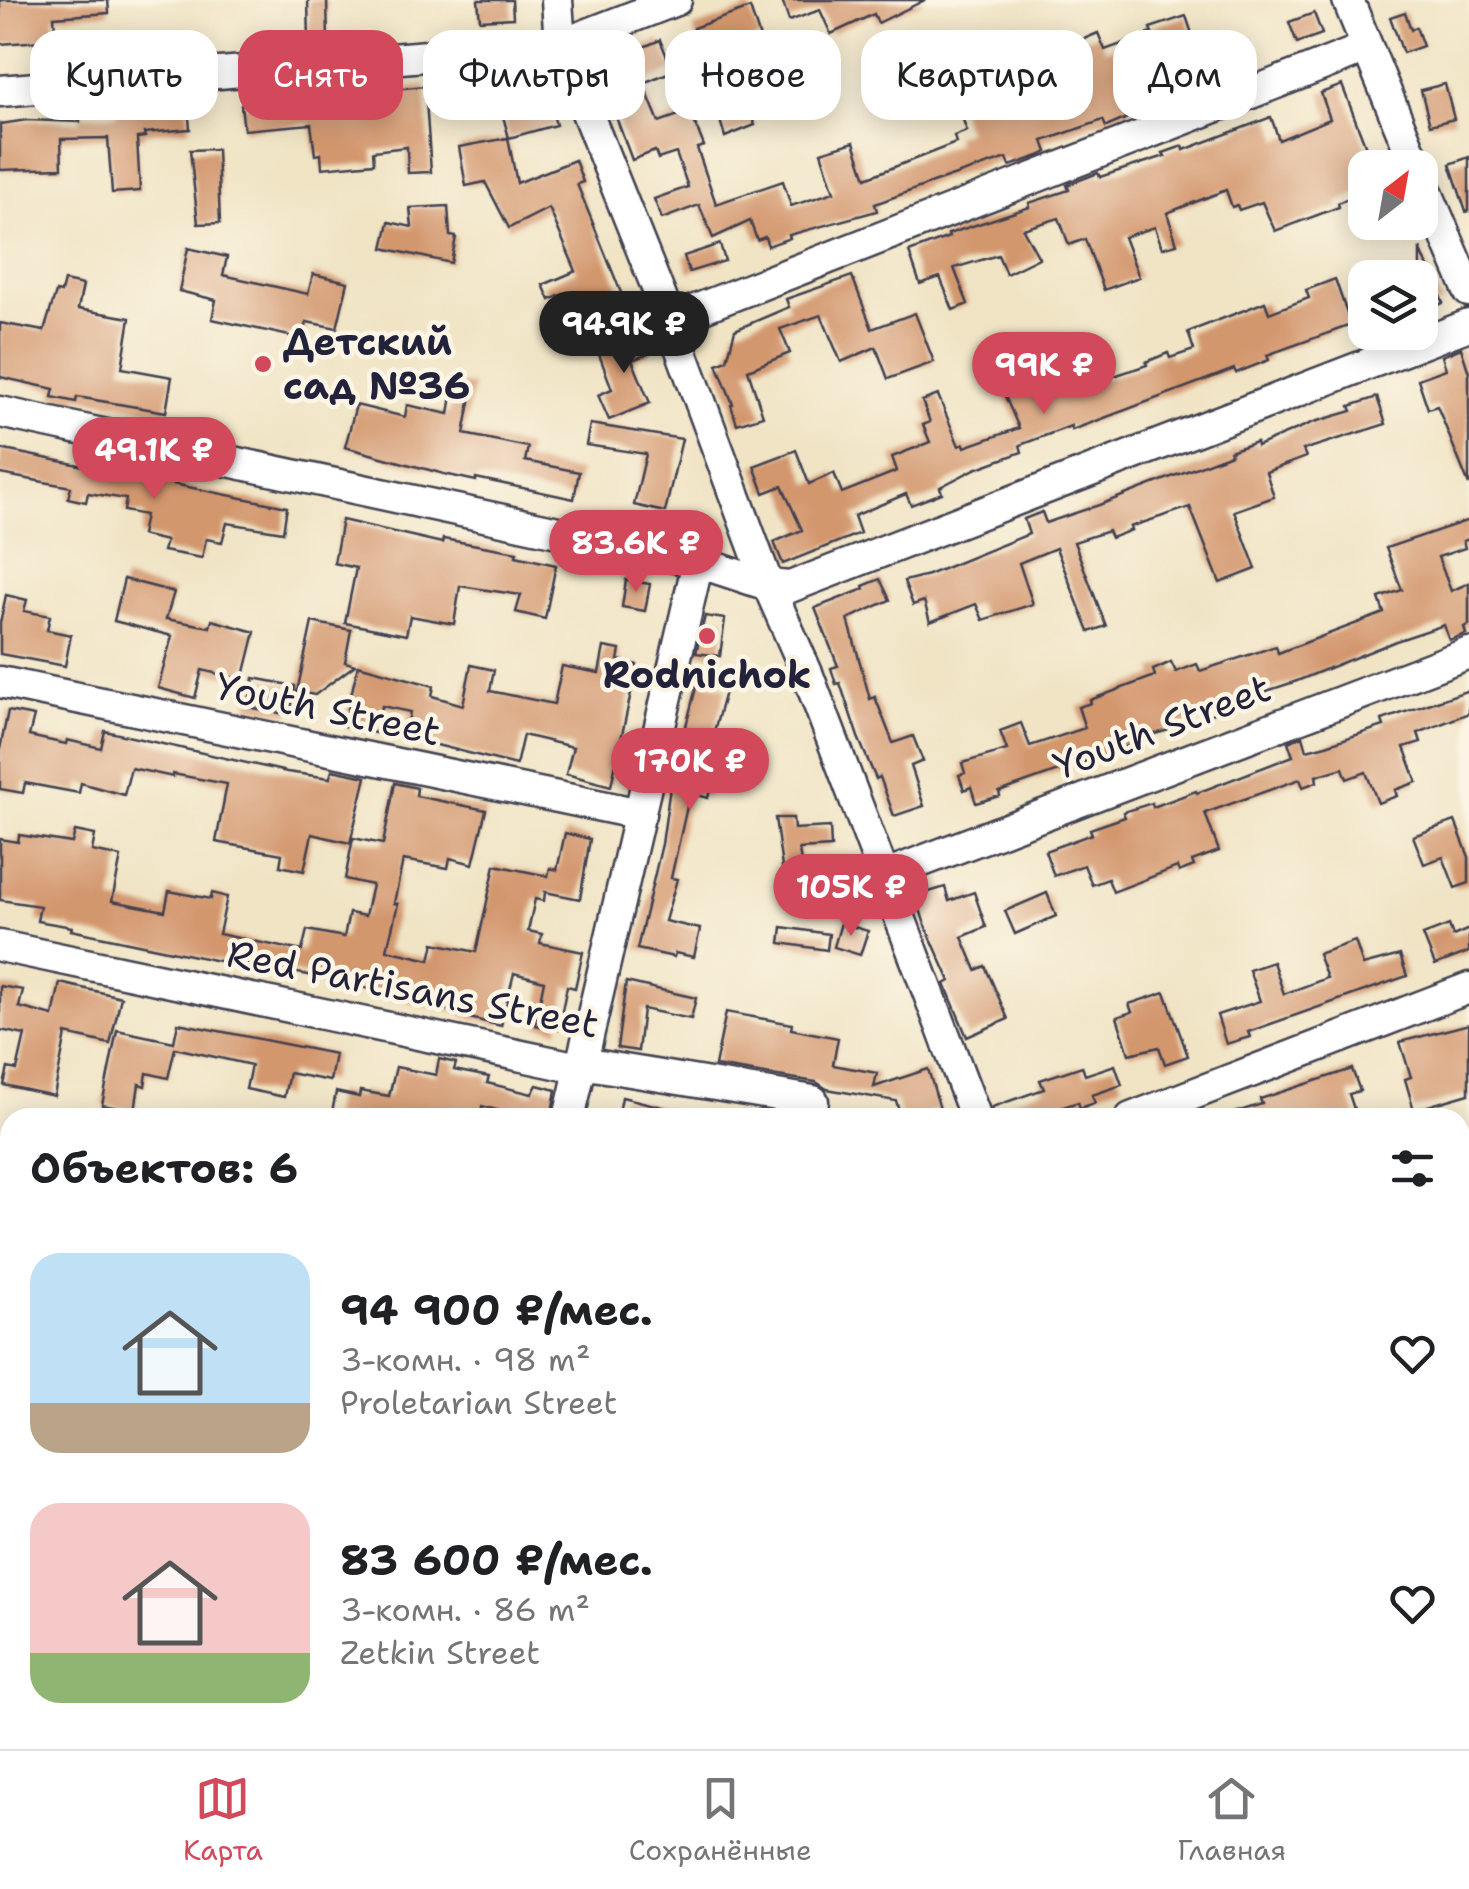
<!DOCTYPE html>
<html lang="ru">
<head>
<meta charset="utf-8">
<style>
	body { margin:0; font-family:"Shantell Sans",sans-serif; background:#f6f6f6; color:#202124; height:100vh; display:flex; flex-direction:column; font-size:38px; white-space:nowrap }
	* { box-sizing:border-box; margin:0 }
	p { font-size:32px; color:#757577 }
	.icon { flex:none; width:55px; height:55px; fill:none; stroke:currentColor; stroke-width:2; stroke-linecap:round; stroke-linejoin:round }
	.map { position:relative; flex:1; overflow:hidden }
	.side { position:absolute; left:0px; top:1108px; width:1470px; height:642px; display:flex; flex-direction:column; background:#fff; border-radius:30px 30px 0 0; box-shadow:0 5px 25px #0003 }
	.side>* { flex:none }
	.banner { position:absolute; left:30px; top:30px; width:1410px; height:90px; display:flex; gap:20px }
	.needle { width:65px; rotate:31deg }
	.controls { position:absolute; left:1348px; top:150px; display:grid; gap:20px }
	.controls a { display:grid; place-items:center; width:90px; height:90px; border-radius:20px; background:#fff; box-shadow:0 5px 25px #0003; font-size:50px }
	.price { position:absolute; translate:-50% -85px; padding:0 22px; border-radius:35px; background:#d1495b; color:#fff; font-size:32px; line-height:65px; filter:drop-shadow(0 2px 5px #0008) }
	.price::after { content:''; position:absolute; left:50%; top:60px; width:30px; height:22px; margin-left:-15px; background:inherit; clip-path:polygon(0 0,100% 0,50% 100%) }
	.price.selected { background:#222; color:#fff }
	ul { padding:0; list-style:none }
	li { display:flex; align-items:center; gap:30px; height:250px; padding:0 30px }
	li span { display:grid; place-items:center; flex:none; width:280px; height:200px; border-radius:30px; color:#555 }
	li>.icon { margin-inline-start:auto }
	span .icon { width:120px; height:120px; fill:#fffc; stroke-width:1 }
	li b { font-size:42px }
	h2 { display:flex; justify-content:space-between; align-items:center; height:120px; padding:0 30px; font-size:42px }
	.chip { padding:0 35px; border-radius:30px; background:#fff; box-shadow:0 5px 25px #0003; font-size:35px; line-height:90px }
	.chip.selected { background:#d1495b; color:#fff }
	.dock { display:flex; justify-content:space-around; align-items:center; height:140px; border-top:2px solid #e0e0e0; background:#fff; font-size:28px; color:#757577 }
	.dock a { display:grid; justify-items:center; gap:5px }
	.dock .selected { color:#d1495b }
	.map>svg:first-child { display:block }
</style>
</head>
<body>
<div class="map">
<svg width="1469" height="1749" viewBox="0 0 1469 1749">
	<rect width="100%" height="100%" fill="#fcf5e5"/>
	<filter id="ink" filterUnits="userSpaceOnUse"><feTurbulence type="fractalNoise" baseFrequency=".01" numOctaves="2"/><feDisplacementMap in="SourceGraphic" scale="20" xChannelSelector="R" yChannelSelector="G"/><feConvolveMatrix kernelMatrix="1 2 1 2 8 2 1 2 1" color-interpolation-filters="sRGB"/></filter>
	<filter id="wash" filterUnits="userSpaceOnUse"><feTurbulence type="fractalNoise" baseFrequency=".0048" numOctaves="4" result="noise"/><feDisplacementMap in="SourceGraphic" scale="40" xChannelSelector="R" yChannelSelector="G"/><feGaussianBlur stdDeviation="2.25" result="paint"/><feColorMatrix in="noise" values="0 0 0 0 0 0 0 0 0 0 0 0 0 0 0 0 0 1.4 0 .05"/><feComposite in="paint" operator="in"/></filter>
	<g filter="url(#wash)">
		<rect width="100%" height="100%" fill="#f0e4c5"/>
		<g id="blocks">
			<!-- building -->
			<g fill="#d3976e">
				<polygon points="0,0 108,0 109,13 54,17 56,40 0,44"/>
				<polygon points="308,0 327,0 328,41 309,42"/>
				<polygon points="478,0 512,0 513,18 480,20"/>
				<polygon points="782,0 925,0 878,23 874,14 831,34 820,10 789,21"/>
				<polygon points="750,8 760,38 724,49 755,125 725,137 693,28"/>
				<polygon points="1405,12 1411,30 1416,27 1423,46 1403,53 1390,17"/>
				<polygon points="1314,13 1322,34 1297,43 1289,22"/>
				<polygon points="1186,16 1210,87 1177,99 1174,91 1129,107 1132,116 1106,127 1103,120 1043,141 1047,152 1039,156 1010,166 1007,158 932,183 875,204 877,211 789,235 790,238 768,246 765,237 757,240 750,221 713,238 699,205 662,219 654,199 688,187 676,153 658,159 655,151 632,160 616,117 613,118 584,56 615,44 620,57 660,40 673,71 643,83 659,122 690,111 704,146 697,148 716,204 783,181 791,206 834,192 821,152 854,142 866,178 956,143 954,136 967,131 951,87 972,80 975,88 1038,65 1031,48 1054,39 1058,50 1098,33 1105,50 1152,33 1150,28"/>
				<polygon points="1445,84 1454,119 1430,125 1421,90"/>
				<polygon points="545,85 556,125 509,138 498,98"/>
				<polygon points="1342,85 1374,168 1365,168 1365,190 1338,203 1339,207 1275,231 1262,202 1239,210 1237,205 1232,207 1226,190 1167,213 1177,244 1162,248 1155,227 1124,237 1139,277 1104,290 1085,239 1069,245 1059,218 1023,229 1039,258 1006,274 998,255 954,268 968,304 953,310 940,277 920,284 909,252 949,237 948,234 1030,207 1029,203 1069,190 1067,185 1098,173 1100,177 1165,156 1163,153 1183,146 1184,150 1271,117 1279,140 1330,119 1321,93"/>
				<polygon points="425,86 431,172 408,173 407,147 373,151 374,163 322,168 321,154 315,155 311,124 244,130 241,105 270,101 272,110 301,107 302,98 319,96"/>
				<polygon points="142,100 143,111 188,107 190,129 144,133 145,137 137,138 140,191 112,193 108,138 61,139 62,168 0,170 0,124 27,120 80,122 80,116 117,115 117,102"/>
				<polygon points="508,138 517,183 575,160 583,182 577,184 626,305 599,317 595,312 577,320 566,293 550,300 543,285 576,271 549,208 509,228 485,182 466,186 459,147"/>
				<polygon points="217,149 220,223 198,224 190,150"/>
				<polygon points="1469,157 1469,211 1466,212 1450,164"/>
				<polygon points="448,206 450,236 456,237 451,263 383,248 389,222 412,227 410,208"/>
				<polygon points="720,244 725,261 689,272 684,256"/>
				<polygon points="188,248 227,257 223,275 308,294 313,274 348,282 337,328 307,322 303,339 212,319 216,300 179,291"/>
				<polygon points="1420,248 1443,303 1420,312"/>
				<polygon points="852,276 872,329 915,313 934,362 888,379 876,347 841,362 821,315 780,329 790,353 748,370 763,416 737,424 731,405 733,404 717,364 727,360 735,330 789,307 786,299"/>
				<polygon points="1335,279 1351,325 1267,355 1269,360 1236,373 1234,369 1099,420 1072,430 1071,426 1020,445 1022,452 975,469 940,487 942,493 911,505 906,494 854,516 860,533 783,564 774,542 802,530 782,486 764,493 754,466 796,450 809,484 834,473 842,493 897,471 892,457 930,442 923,425 930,422 922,401 938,395 959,446 964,444 965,447 1019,428 1004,394 1074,368 1081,387 1147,365 1146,362 1168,353 1170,358 1194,350 1188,332 1265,302 1269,313 1309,298 1306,290"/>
				<polygon points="64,281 83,285 78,309 130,318 122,368 172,377 166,412 77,397 76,402 52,397 54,389 0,377 0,323 44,331 56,292 61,293"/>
				<polygon points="644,332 651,353 632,360 650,403 609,420 598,395 612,389 597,349"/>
				<polygon points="1461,348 1469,373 1469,485 1442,418 1437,406 1428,409 1418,379 1446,369 1442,356"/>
				<polygon points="454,383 473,386 464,434 528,447 525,461 579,472 574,499 476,478 476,481 444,474 345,447 356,405 405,417 407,405 449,414"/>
				<polygon points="1377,397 1386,424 1303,450 1306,457 1266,472 1274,497 1234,511 1256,569 1220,583 1190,507 1130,527 1132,530 1111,538 1108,531 1074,542 1106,626 1089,632 1056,548 1019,563 1033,604 983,620 976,604 930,622 924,601 913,605 904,581 928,575 1029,534 1024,519 1042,512 1046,523 1099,505 1231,454 1230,451 1256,442 1257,446 1314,422 1352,411 1350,406"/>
				<polygon points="590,424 682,439 665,512 634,505 646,454 586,445"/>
				<polygon points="0,449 287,507 283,532 227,523 222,542 206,539 202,558 163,551 166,541 141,535 145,515 124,511 126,499 88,493 86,502 68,498 71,487 0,474"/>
				<polygon points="342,520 442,543 443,539 517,552 516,556 556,565 545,619 516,612 521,595 460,586 454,624 410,616 406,635 345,623 356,568 334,563"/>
				<polygon points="1469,520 1469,539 1463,541 1465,548 1438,557 1451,591 1469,583 1469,625 1464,627 1466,634 1449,640 1444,625 1396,641 1297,681 1215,708 1216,712 1169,730 1129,741 1131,745 999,792 1000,796 976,803 971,787 964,790 959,775 965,773 962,763 1007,750 1000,731 1021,723 1030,746 1085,728 1078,707 1091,703 1090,700 1155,676 1153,670 1171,662 1176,672 1197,664 1200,671 1276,646 1278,653 1384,613 1379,598 1402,590 1386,548"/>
				<polygon points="124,579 174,592 166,619 210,627 212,620 255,632 243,680 202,670 195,698 158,688 172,636 114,621"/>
				<polygon points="880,579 890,600 848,619 870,699 875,697 893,743 913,736 923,761 911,766 924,806 894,816 880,777 876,779 858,737 840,683 836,684 831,668 838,666 815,608 864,589 863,586"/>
				<polygon points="626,580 650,584 645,611 622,607"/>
				<polygon points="6,595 27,600 24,611 50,616 47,630 71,635 65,666 0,654 0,623"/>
				<polygon points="705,616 725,619 720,656 696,653"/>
				<polygon points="312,622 351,630 345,662 355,665 315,695 297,692"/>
				<polygon points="604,647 620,650 618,660 637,665 611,786 566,774 573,747 523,735 516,765 405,737 410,712 382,706 375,733 344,726 358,665 434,686 432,696 463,705 471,665 494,670 490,691 554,704 562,666 599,673"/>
				<polygon points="254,678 295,686 290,715 248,707"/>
				<polygon points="698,680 726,688 712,739 753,749 744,788 712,781 708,798 690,793 671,878 677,879 665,921 700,929 694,957 675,953 674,957 637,949 662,844 670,787"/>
				<polygon points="1469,690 1469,713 1418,733 1421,742 1404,747 1417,782 1395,790 1397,796 1378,803 1366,772 1347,779 1343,768 1316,776 1317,782 1303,787 1300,779 1205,813 1219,851 1192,861 1194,866 1179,872 1177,867 1113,892 1108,879 1092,885 1084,865 1054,876 1045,851 1092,834 1090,829 1125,817 1123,812 1152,803 1153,807 1196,791 1197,793 1293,756 1288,742 1303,736 1307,750 1326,745 1384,726 1382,720"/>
				<polygon points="8,711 34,716 29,736 66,744 67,740 101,748 105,731 287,772 330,778 332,770 366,777 350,843 312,834 304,871 280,866 282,854 216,842 227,784 173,774 173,777 131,768 124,795 81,783 79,793 25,783 23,793 0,789 0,749"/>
				<polygon points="395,783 417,788 416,796 486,810 473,864 450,858 448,868 403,860 394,903 398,904 387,950 430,960 434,943 476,952 495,865 548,876 550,868 557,870 565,833 590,839 580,899 545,892 544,901 535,899 528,931 542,934 540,943 583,952 575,988 567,986 558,1030 535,1025 544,981 514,973 501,1026 462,1016 463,1013 390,998 391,994 319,977 239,962 238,965 71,930 72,927 37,921 40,906 0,900 0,839 18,842 19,835 72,843 75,831 95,835 92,851 121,857 112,901 165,911 169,891 211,899 212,893 227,897 219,934 302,951 307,930 344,937 349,913 365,916 372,885 345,879 353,838 383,844"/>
				<polygon points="775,818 793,818 794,829 830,827 831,847 799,849 804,885 785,888"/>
				<polygon points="1455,821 1469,857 1469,883 1455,888 1443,857 1424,864 1413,836"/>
				<polygon points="945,887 949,901 974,892 986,927 962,937 976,970 985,966 1008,1019 967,1037 945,984 950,981 925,925 916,896"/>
				<polygon points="1047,893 1056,916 1015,934 1005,911"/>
				<polygon points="841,923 868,931 860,955 834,947"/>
				<polygon points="1449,925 1453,936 1469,929 1469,952 1435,965 1423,935"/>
				<polygon points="782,927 829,934 827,950 780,943"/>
				<polygon points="1355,941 1363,965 1400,955 1407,976 1248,1032 1250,1037 1226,1044 1217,1015 1260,1001 1249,970 1273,962 1284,994 1327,978 1318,954"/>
				<polygon points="626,982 696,998 691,1019 643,1009 638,1051 617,1048"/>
				<polygon points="60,983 121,997 110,1044 66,1034 54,1096 4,1085 8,1068 17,1070 25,1035 0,1030 0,986 23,990 19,1007 53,1016"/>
				<polygon points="1165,992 1188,1056 1165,1064 1159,1047 1129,1054 1117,1017 1132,1012 1129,1004"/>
				<polygon points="726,1012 792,1024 791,1029 838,1038 833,1065 877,1073 874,1087 928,1069 940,1109 914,1118 902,1118 896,1101 827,1089 816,1082 715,1066"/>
				<polygon points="178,1023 335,1054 330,1081 289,1073 284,1097 246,1089 251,1065 175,1048 168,1078 147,1073 145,1086 139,1084 135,1111 102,1105 117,1030 174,1042"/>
				<polygon points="1469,1024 1469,1094 1414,1110 1405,1079 1411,1077 1400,1042"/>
				<polygon points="439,1059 456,1063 454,1070 489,1077 487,1083 532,1094 537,1085 556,1090 551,1118 526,1118 482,1106 480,1118 449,1112 447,1118 331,1118 336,1092 359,1097 360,1091 389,1096 396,1067 436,1075"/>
				<polygon points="1115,1065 1122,1085 1092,1095 1095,1103 1080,1108 1078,1102 1030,1118 994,1118 992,1107 1044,1089 1040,1080 1082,1066 1085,1075"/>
				<polygon points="1352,1069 1360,1091 1349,1094 1357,1118 1231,1118 1230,1114 1262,1104 1260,1099"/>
				<polygon points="622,1097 675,1110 674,1118 618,1118"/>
			</g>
		</g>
	</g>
	<g filter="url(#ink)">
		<use href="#blocks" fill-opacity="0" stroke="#413f50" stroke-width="2.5"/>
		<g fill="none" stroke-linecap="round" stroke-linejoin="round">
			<!-- minor casing -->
			<g stroke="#413f50" stroke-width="35">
				<g id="minor">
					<polyline points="557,0 560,45 670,320 768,585 807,673 976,1118"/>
					<polyline points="1348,0 1417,168"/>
					<polyline points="0,91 560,45 676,0"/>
					<polyline points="1420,176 1469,291"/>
					<polyline points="670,320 1366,48"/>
					<polyline points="0,412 698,562 768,585 790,587 1469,325"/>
					<polyline points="0,682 640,814"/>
					<polyline points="883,876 1469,653"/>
					<polyline points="0,946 579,1068 594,1065 813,1101"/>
					<polyline points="569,1118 698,562"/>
					<polyline points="1131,1118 1469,988"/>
					<polyline points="1460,1333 1469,1329"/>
					<polyline points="1460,1677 1469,1673"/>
					<polyline points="28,1740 75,1749"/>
					<polyline points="434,1749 437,1740"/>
					<polyline points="1185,1749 1186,1740"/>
					<polyline points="1270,1749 1295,1740"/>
				</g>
			</g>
			<!-- minor -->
			<use href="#minor" stroke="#fff" stroke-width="30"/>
		</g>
	</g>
	<!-- markers -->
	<g fill="#d1495b" stroke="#fcf5e5" stroke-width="4">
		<circle cx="263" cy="364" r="10"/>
		<circle cx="707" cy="636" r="10"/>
	</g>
	<g text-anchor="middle" stroke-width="9" stroke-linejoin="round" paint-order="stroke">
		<!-- poi labels -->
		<g font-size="38" font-weight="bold" fill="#22223b" stroke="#fcf5e5" text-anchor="start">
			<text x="283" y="355">Детский<tspan x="283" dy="44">сад №36</tspan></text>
			<text x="707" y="688" text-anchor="middle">Rodnichok</text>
		</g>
		<!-- street labels -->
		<g font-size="38" fill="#22223b" stroke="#fcf5e5">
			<text transform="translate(328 709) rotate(12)" y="13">Youth Street</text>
			<text transform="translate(1162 727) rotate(-21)" y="13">Youth Street</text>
			<text transform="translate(413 989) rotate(11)" y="13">Red Partisans Street</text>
		</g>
	</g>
</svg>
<div class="controls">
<a><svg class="needle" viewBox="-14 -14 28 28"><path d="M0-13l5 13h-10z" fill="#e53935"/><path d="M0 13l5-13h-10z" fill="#757577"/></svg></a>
<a><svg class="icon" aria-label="layers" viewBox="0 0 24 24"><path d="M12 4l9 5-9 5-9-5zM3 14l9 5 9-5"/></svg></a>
</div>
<b class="price selected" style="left:624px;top:376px">94.9K ₽</b>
<b class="price" style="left:1044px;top:417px">99K ₽</b>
<b class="price" style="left:154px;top:502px">49.1K ₽</b>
<b class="price" style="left:636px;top:595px">83.6K ₽</b>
<b class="price" style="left:690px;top:813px">170K ₽</b>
<b class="price" style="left:851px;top:939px">105K ₽</b>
<div class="banner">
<a class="chip">Купить</a>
<a class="chip selected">Снять</a>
<a class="chip">Фильтры</a>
<a class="chip">Новое</a>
<a class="chip">Квартира</a>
<a class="chip">Дом</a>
</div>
<section class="side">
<h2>Объектов: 6<svg class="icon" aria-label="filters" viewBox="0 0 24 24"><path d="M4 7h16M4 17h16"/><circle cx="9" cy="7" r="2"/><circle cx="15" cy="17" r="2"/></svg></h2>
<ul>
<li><span style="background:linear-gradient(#bfe0f5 75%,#b9a48a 0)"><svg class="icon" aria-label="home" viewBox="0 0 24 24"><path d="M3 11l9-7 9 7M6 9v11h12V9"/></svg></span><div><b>94 900 ₽/мес.</b><p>3-комн. · 98 m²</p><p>Proletarian Street</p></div><svg class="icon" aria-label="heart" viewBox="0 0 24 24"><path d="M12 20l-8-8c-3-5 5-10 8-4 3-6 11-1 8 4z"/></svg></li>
<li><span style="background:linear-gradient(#f6c9c9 75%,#8fb573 0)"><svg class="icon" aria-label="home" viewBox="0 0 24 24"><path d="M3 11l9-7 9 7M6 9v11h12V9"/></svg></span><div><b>83 600 ₽/мес.</b><p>3-комн. · 86 m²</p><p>Zetkin Street</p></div><svg class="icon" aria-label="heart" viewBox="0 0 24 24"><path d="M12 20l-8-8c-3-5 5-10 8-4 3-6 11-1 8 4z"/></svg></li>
</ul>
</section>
</div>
<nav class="dock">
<a class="selected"><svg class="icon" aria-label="map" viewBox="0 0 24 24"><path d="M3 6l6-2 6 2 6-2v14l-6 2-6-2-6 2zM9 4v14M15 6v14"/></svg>Карта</a>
<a><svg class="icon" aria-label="saved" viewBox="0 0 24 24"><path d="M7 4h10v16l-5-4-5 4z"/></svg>Сохранённые</a>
<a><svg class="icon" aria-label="home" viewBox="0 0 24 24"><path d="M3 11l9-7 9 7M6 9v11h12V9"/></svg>Главная</a>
</nav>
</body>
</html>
